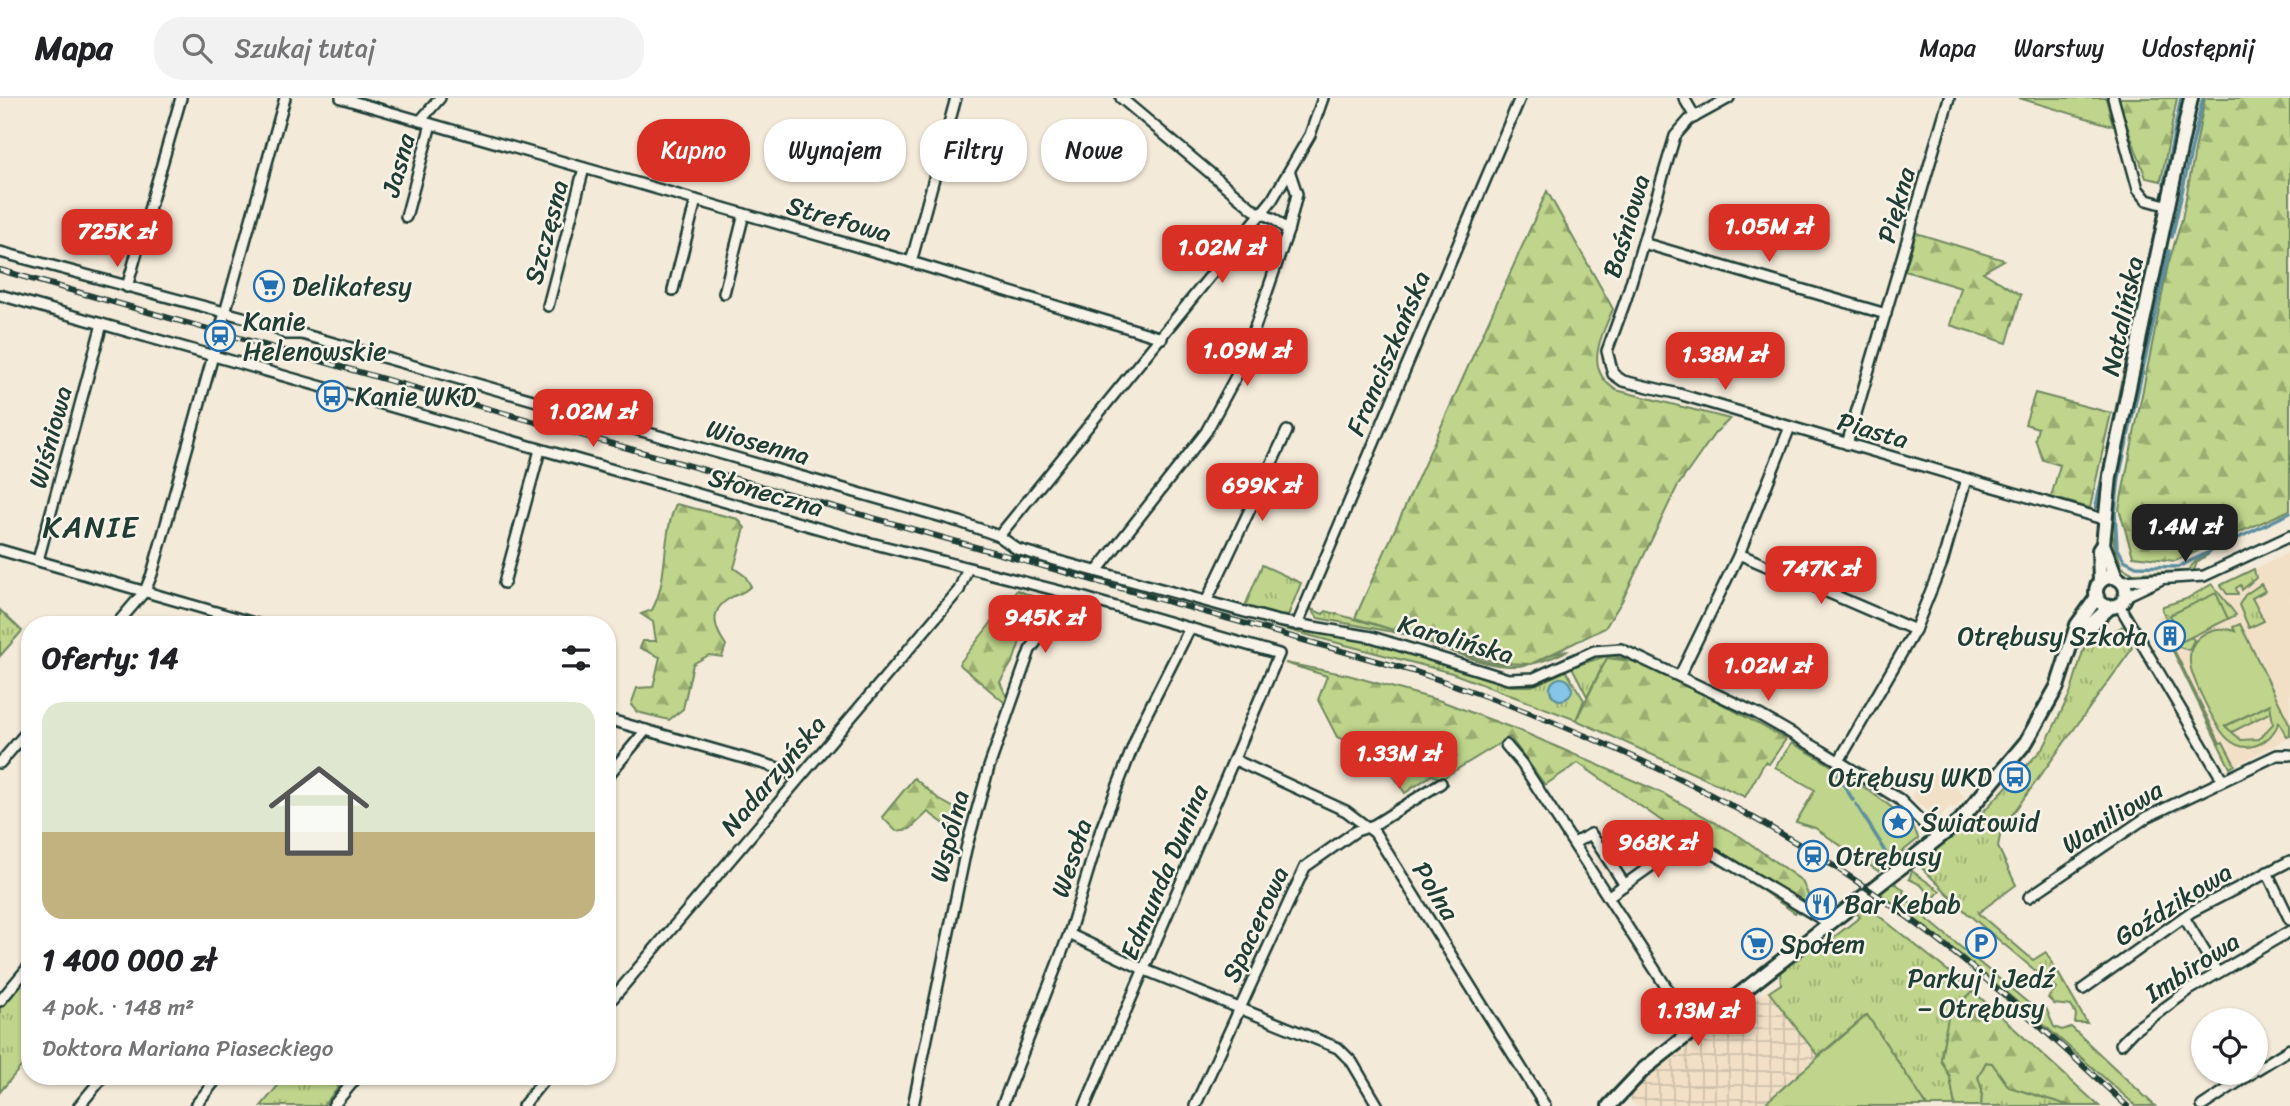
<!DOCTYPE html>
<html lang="pl">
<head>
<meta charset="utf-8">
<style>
	body { margin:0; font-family:Sriracha,sans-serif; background:#f2f2f2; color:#202124; height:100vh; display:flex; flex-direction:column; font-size:26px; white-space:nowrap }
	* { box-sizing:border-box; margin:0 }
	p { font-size:23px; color:#757577 }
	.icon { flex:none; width:38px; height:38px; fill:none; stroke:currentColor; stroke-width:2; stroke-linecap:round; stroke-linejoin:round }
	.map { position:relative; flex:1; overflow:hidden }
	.side { position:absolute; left:21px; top:518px; width:595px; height:469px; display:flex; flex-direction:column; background:#fff; border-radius:28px; box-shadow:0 2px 5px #0004 }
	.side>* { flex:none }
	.top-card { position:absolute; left:637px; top:21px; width:665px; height:63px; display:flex; gap:14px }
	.controls { position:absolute; left:2191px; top:910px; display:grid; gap:14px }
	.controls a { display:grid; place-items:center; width:77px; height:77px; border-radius:50%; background:#fff; box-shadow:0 2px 5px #0004; font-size:35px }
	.price { position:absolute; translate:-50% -60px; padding:0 16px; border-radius:14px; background:#d93025; color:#fff; font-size:23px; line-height:46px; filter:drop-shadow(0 2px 4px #0008) }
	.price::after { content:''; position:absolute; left:50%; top:42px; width:21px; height:16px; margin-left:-10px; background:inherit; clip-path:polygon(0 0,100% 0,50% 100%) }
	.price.selected { background:#222; color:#fff }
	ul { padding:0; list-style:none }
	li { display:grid; align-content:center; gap:14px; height:371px; padding:0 21px }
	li+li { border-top:2px solid #e0e0e0 }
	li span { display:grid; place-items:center; height:217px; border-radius:21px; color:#555 }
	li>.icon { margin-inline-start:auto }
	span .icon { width:126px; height:126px; fill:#fffc; stroke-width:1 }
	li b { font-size:30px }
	h2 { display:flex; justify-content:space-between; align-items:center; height:84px; padding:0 21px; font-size:30px }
	.tag { padding:0 24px; border-radius:28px; background:#fff; box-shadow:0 2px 5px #0004; font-size:24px; line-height:63px }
	.tag.selected { background:#d93025; color:#fff }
	header { display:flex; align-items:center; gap:42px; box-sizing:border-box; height:98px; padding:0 35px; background:#fff; border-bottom:2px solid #e0e0e0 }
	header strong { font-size:33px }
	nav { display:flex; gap:38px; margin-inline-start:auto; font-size:24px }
	.search { width:490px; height:63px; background:#f2f2f2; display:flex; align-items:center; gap:18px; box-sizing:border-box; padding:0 24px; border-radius:28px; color:#757577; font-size:26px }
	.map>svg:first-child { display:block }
</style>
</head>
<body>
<header>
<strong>Mapa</strong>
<div class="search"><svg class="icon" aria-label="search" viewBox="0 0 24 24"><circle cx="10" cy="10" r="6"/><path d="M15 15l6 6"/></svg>Szukaj tutaj</div>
<nav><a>Mapa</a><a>Warstwy</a><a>Udostępnij</a></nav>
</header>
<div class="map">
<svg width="2290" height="1008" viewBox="0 0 2290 1008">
	<defs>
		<pattern id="industrial-grid" width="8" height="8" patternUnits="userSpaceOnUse" patternTransform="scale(1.75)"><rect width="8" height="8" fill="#f1e0c6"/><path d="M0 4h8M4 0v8" fill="none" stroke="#cec1ab"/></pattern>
		<pattern id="grass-tufts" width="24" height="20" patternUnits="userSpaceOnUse" patternTransform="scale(1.75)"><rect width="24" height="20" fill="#bfd58b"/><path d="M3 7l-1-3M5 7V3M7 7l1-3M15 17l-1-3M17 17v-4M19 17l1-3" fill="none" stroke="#9bae72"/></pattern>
		<pattern id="forest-firs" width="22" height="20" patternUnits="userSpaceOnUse" patternTransform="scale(1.75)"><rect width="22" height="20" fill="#bfd58b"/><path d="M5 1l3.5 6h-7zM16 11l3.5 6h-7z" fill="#9bae72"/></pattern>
	</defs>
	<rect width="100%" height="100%" fill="#f4ead9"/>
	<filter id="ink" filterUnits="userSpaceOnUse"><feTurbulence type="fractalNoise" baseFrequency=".0143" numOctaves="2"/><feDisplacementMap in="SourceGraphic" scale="14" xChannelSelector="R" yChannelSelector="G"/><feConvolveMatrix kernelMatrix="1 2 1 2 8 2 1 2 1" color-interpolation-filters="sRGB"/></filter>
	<g filter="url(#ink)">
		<!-- built -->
		<g fill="#f1e0c6">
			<polygon points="2290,454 2290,639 2230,670 2156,519"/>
			<polygon points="1929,671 1965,698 1955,710 1950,708 1937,722 1911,699"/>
		</g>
		<!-- industrial -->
		<polygon fill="url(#industrial-grid)" points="1768,892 1818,958 1792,983 1762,1008 1635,1008 1628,998 1647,978 1665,964 1675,961 1677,954 1730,912 1739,914"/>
		<!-- grass -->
		<g fill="url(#grass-tufts)" stroke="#6f8960" stroke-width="2">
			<polygon points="2121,284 2125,285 2099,407 2095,412"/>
			<polygon points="2115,379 2115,448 2122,469 2132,475 2187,473 2196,463 2209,456 2197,464 2193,475 2136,477 2119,468 2112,435"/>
			<polygon points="1262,467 1301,485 1287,520 1245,508"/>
			<polygon points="2254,471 2256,480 2242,492 2241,487 2236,490 2238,496 2227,496 2221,487"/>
			<polygon points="2212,486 2236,517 2228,521 2215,495 2182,543 2191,539 2194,542 2189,552 2179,549 2174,552 2220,645 2223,644 2235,667 2230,670 2171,549 2178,545 2162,512 2163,508 2186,501"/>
			<polygon points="2261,486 2265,493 2252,500 2264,523 2249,530 2239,507 2245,497"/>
			<polygon points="1311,511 1323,516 1326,513 1415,538 1318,520"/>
			<polygon points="0,512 22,533 0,558"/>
			<polygon points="1278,526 1382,546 1511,588 1532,588 1566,573 1584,602 1576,622 1452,575 1277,529"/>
			<polygon points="2125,527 2132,551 2001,732 1998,749 2016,787 1978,815 2033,862 2046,854 2087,925 2075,925 2076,916 2071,908 2054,906 2048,900 2056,890 1968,816 1921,769 1930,761 1928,757 1962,731 1965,733 2044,649 2070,596 2084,550"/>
			<path d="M 1422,540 C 1451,550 1486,568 1517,568 C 1534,568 1555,551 1567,553 C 1506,583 1481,562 1422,543 Z"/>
			<polygon points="1609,557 1636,563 1607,560 1587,598 1572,569"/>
			<polygon points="2271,606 2273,613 2230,635 2225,628"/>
			<polygon points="1912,773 1940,793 1933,801 1921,787 1909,781"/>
			<path d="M 1889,786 L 1896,786 L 1904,792 L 1901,799 L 1912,805 L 1911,808 L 2038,913 L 2046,910 L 2054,929 L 2062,932 L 2071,929 L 2155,1008 L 2136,1008 C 2053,935 1970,859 1879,795 Z"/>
			<polygon points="1864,806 1973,893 1946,930 1941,962 1950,979 1955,1008 1927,1008 1867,917 1818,958 1769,894 1781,886 1780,874 1808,852 1821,849 1860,819 1855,813"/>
			<polygon points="30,875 30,958 0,994 0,910"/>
			<polygon points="1986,964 1992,965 2009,989 2071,1008 1981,1008 1982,992 1978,979"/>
			<polygon points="286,978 326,978 339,989 323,1008 261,1008"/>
		</g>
		<!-- forest -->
		<g fill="url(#forest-firs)" stroke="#6f8960" stroke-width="2">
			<polygon points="2117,0 2177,0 2161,83 2146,80"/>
			<polygon points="2205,0 2290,0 2290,412 2175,463 2133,458 2119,411 2168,167 2182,121"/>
			<path d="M 1547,93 L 1613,211 C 1601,239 1583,271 1616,292 L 1730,321 L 1715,335 L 1677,389 L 1622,503 L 1605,530 L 1531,566 L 1499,565 L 1355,520 Z"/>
			<polygon points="1916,135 2004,162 1983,174 2021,197 2007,245 1950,227 1961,190 1905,173"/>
			<polygon points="2035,295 2111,315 2090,410 2051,399 2060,367 2043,362 2035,341 2038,330 2025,326"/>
			<path d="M 676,406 L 738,421 L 745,430 L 734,470 L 745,478 L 751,488 C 742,497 735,496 727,502 C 708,515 716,533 726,547 L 722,559 L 709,557 L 693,566 L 683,611 L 669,622 L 637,614 L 631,607 L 637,590 L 653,589 L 660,559 L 640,550 L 643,543 L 656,543 L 653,524 L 641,516 L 652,512 C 669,482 661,439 676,406 Z"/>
			<path d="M 1017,492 L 1054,507 C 1041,512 1036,528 1023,535 L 1014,561 L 1000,584 L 1008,602 L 1005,605 L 959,566 Z"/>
			<polygon points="1607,560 1638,564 1695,591 1786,641 1769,666 1765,664 1745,699 1576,622"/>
			<polygon points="1285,565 1348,577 1441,603 1523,634 1662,695 1741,739 1802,783 1811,803 1795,815 1578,665 1545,687 1510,639 1441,681 1432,677 1405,695 1381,659 1337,639 1318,602 1327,578"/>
			<polygon points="914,680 940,702 963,715 958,736 928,714 910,731 896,733 882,719"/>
			<polygon points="1973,893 2099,1008 2071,1008 2009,989 1992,965 1986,964 1978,979 1982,992 1981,1008 1955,1008 1950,979 1941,962 1946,930 1949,915"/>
		</g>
		<!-- park -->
		<g fill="#bfd58b" stroke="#6f8960" stroke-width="2" fill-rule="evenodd">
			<polygon points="2019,0 2106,0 2113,28"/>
			<polygon points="2216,495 2228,521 2183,543 2170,517"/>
			<path d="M 2240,526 L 2290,627 L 2290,638 L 2287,639 L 2279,624 C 2271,645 2247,658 2228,641 C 2217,632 2190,578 2190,564 C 2188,538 2213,526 2235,533 L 2233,529 ZM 2270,606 L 2273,626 L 2259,641 L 2241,642 L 2225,628 Z"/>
			<path d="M 1792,645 C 1815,657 1918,718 1918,741 L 1878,773 L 1815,730 L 1796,724 L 1815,692 L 1775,669 Z"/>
			<polygon points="1867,917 1927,1008 1762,1008"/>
		</g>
		<!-- water -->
		<circle fill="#86c5e7" stroke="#5d8f9f" stroke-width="2" cx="1561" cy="591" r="11"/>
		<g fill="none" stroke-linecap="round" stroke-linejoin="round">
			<!-- stream -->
			<g stroke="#5d8f9f" stroke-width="3.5">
				<polyline points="2164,86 2181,0"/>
				<polyline points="2172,139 2203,0"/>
				<polyline points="2169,153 2119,379 2115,414 2117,449 2124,462 2136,468 2178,469 2290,415"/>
				<polyline points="2131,247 2157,124"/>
				<polyline points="2126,268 2128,259"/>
				<polyline points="2096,408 2122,287"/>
				<polyline points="1837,676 1853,702"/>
				<polyline points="1856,706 1880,744"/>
				<polyline points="1881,747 1888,759"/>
			</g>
			<!-- minor casing -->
			<g stroke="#1f3d34" stroke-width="14">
				<g id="minor">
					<polyline points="341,0 911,164 1162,240"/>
					<polyline points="1121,0 1254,112 1274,121 1288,133"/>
					<polyline points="1684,0 1695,19"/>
					<polyline points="1729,0 1689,22 1675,38 1626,201 1607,253 1613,276 1623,283 1679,296 2103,421"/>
					<polyline points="2113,0 2138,91 2147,102 2169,108"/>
					<polyline points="420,23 440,0"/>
					<polyline points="406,119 431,26"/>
					<polyline points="1643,145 1886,216"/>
					<polyline points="0,154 269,226 286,227 302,236 960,424 999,438 1017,451 1051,461 1278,523 1372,539 1508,581 1534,580 1594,553 1621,551 1756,615 1822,653 1899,701 1939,741"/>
					<polyline points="911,164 956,0"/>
					<polyline points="127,189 181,0"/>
					<polyline points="673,192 696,102"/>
					<polyline points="724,195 744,116"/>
					<polyline points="0,197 859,442 1071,496 1279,556 1085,1008"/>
					<polyline points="548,208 584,70"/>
					<polyline points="269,226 286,236 302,236"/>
					<polyline points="1847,346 1949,0"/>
					<polyline points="999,438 1272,102 1310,37 1323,0"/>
					<polyline points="0,452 261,527"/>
					<polyline points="1739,456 1915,532"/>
					<polyline points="38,462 102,226"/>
					<polyline points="1097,473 1206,334 1242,267 1288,133 1297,96 1290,75"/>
					<polyline points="2123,483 2204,478 2290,438"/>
					<polyline points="504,485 540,352"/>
					<polyline points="2126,498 2160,482"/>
					<polyline points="1207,502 1287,333"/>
					<polyline points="2119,507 2222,681"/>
					<polyline points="116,527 145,493 152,476 285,0"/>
					<polyline points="1297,527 1520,0"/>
					<polyline points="1680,577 1739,456 1790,329"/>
					<polyline points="607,621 782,671 798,681"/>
					<polyline points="1506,647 1522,666 1694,932"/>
					<polyline points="1235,662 1346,713 1375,735 1545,1008"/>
					<polyline points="1839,663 1915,532 1942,465 1966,381"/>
					<polyline points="0,665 30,630"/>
					<polyline points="607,679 646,632"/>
					<polyline points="1574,745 1591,736 1625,787"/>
					<polyline points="2267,774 2290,822"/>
					<polyline points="1609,798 1689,741 1830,826"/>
					<polyline points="2029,799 2147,719 2277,657 2290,657"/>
					<polyline points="2184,819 2217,874"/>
					<polyline points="1069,836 1145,872 1338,950 1352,964 1378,1008"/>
					<polyline points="2083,891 2191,814 2290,763"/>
					<polyline points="0,903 30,867"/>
					<polyline points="607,907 959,492 967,472"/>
					<polyline points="2121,946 2133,933 2189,892 2290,833"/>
					<polyline points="2256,972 2290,951"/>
					<polyline points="79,1008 104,978"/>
					<polyline points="195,1008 219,978"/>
					<polyline points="333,1008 358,978"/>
					<polyline points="523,1008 547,978"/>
					<polyline points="913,1008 966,751 989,669 1030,552 1071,496"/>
					<polyline points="1002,1008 1069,836 1101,731 1142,625 1190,530"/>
					<polyline points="1195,1008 1305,769 1356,733 1374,727 1441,685"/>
					<polyline points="2202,1008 2252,975"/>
				</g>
			</g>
			<!-- secondary casing -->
			<g stroke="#1f3d34" stroke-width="18">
				<g id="secondary">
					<polyline points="2103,446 2116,479"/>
					<circle cx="2111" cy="494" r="15"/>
					<polyline points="2100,484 2099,452 2103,446 2110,378 2191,0"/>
					<polyline points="2075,541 2110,509"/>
					<polyline points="1609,1008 1644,971 1960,723 2026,644 2057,589 2077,527 2097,499"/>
				</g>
			</g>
			<!-- minor -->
			<use href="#minor" stroke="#f7f3e8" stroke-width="9"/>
			<!-- secondary -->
			<use href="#secondary" stroke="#f7f3e8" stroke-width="12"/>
			<!-- rail casing -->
			<g stroke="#1f3d34" stroke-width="6">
				<path id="rail" d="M 0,172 L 1416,574 C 1588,631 1750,705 1898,812 C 1980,871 2053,940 2127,1008"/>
			</g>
			<!-- rail -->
			<use href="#rail" stroke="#f7f3e8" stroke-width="3.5" stroke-dasharray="10" stroke-linecap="butt"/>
		</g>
	</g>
	<!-- icons -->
	<defs>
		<g id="supermarket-ring" transform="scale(1.575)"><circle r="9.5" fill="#f7f3e8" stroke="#1f6fb2" stroke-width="1.5"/><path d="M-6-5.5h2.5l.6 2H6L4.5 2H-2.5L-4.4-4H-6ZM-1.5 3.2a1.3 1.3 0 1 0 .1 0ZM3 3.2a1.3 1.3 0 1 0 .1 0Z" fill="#1f6fb2"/></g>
		<g id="station-ring" transform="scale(1.575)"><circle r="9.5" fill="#f7f3e8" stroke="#1f6fb2" stroke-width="1.5"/><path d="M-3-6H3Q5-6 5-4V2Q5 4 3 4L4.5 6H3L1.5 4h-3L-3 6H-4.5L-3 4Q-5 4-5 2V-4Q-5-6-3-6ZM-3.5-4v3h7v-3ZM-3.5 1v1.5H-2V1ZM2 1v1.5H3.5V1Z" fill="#1f6fb2"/></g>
		<g id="bus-ring" transform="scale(1.575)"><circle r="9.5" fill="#f7f3e8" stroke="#1f6fb2" stroke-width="1.5"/><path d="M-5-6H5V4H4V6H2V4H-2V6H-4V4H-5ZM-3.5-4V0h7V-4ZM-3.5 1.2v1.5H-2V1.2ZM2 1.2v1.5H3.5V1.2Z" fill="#1f6fb2"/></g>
		<g id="building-ring" transform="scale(1.575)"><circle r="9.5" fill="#f7f3e8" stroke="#1f6fb2" stroke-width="1.5"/><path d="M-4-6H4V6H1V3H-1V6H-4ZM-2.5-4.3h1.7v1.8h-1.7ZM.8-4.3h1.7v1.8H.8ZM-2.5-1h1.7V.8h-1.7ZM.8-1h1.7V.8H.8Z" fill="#1f6fb2"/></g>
		<g id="sight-ring" transform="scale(1.575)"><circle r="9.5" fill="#f7f3e8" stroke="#1f6fb2" stroke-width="1.5"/><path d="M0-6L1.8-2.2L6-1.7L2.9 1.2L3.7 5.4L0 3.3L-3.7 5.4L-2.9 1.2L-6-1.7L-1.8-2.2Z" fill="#1f6fb2"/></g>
		<g id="restaurant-ring" transform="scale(1.575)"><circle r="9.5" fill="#f7f3e8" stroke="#1f6fb2" stroke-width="1.5"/><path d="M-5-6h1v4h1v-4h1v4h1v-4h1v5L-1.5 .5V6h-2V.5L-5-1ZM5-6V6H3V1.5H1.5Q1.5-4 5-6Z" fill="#1f6fb2"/></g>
		<g id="parking-ring" transform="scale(1.575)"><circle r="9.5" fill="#f7f3e8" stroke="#1f6fb2" stroke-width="1.5"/><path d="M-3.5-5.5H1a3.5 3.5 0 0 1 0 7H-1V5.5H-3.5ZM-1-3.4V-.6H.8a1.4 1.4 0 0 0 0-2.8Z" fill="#1f6fb2"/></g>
	</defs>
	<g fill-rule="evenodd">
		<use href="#supermarket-ring" x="269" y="188"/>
		<use href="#station-ring" x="220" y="238"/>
		<use href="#bus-ring" x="332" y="298"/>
		<use href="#building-ring" x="2170" y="538"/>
		<use href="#bus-ring" x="2015" y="679"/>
		<use href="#sight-ring" x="1898" y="724"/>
		<use href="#station-ring" x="1813" y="758"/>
		<use href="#restaurant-ring" x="1821" y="806"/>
		<use href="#parking-ring" x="1981" y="845"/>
		<use href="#supermarket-ring" x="1757" y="846"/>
	</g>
	<g text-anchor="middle" stroke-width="5" stroke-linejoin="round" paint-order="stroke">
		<!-- street labels -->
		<g font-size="26" fill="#1f3d34" stroke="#f7f3e8">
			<text transform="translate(398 67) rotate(-75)" y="9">Jasna</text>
			<text transform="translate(1896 107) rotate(-74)" y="9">Piękna</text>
			<text transform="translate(839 121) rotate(16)" y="9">Strefowa</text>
			<text transform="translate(1626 128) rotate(-73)" y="9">Baśniowa</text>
			<text transform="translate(546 134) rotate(-75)" y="9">Szczęsna</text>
			<text transform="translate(2122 218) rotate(-78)" y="9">Natalińska</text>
			<text transform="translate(1388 255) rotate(-67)" y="9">Franciszkańska</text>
			<text transform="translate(1873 332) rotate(16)" y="9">Piasta</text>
			<text transform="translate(50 339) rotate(-75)" y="9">Wiśniowa</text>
			<text transform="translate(758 344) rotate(16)" y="9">Wiosenna</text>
			<text transform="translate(766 394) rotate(16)" y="9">Słoneczna</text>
			<text transform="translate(1456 541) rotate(16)" y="9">Karolińska</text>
			<text transform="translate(773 677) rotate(-50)" y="9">Nadarzyńska</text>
			<text transform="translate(2112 719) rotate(-32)" y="9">Waniliowa</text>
			<text transform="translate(949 738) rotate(-76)" y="9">Wspólna</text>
			<text transform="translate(1071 760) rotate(-72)" y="9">Wesoła</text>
			<text transform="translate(1164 774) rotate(-67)" y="9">Edmunda Dunina</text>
			<text transform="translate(1436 793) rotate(58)" y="9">Polna</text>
			<text transform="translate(2173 806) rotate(-32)" y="9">Goździkowa</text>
			<text transform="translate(1255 826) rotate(-65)" y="9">Spacerowa</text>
			<text transform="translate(2192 869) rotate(-33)" y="9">Imbirowa</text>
		</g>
		<!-- poi labels -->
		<g font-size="26" fill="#1f3d34" stroke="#f7f3e8" text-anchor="start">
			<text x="292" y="197">Delikatesy</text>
			<text x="243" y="232">Kanie<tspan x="243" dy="30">Helenowskie</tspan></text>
			<text x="355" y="307">Kanie WKD</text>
			<text x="2147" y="547" text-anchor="end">Otrębusy Szkoła</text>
			<text x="1992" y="688" text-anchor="end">Otrębusy WKD</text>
			<text x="1921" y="733">Światowid</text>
			<text x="1836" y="767">Otrębusy</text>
			<text x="1844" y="815">Bar Kebab</text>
			<text x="1780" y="855">Społem</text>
			<text x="1981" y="889" text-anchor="middle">Parkuj i Jedź<tspan x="1981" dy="30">– Otrębusy</tspan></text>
		</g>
		<!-- quarter labels -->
		<g font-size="30" letter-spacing="2" fill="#1f3d34" stroke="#f7f3e8">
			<text x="91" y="439">KANIE</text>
		</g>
	</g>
</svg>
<div class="controls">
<a><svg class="icon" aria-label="locate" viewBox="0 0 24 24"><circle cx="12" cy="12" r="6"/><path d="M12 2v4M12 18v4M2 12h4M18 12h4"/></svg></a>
</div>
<b class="price" style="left:1769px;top:166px">1.05M zł</b>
<b class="price" style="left:117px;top:171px">725K zł</b>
<b class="price" style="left:1222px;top:187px">1.02M zł</b>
<b class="price" style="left:1247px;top:290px">1.09M zł</b>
<b class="price" style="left:1725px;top:294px">1.38M zł</b>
<b class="price" style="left:593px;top:351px">1.02M zł</b>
<b class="price" style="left:1262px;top:425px">699K zł</b>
<b class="price selected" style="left:2185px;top:466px">1.4M zł</b>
<b class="price" style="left:1821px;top:508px">747K zł</b>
<b class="price" style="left:1045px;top:557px">945K zł</b>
<b class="price" style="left:1768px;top:605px">1.02M zł</b>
<b class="price" style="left:1399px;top:693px">1.33M zł</b>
<b class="price" style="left:1658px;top:782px">968K zł</b>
<b class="price" style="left:1698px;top:950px">1.13M zł</b>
<div class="top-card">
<a class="tag selected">Kupno</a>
<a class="tag">Wynajem</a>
<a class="tag">Filtry</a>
<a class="tag">Nowe</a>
</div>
<section class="side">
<h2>Oferty: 14<svg class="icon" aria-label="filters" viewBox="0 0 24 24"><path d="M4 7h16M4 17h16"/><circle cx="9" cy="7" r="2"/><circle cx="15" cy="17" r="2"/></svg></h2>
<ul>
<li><span style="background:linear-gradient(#dfe7d0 60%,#c2b280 0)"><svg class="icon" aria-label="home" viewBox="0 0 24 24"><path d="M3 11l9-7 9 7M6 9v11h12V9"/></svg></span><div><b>1 400 000 zł</b><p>4 pok. · 148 m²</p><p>Doktora Mariana Piaseckiego</p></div></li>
</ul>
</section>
</div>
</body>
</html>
